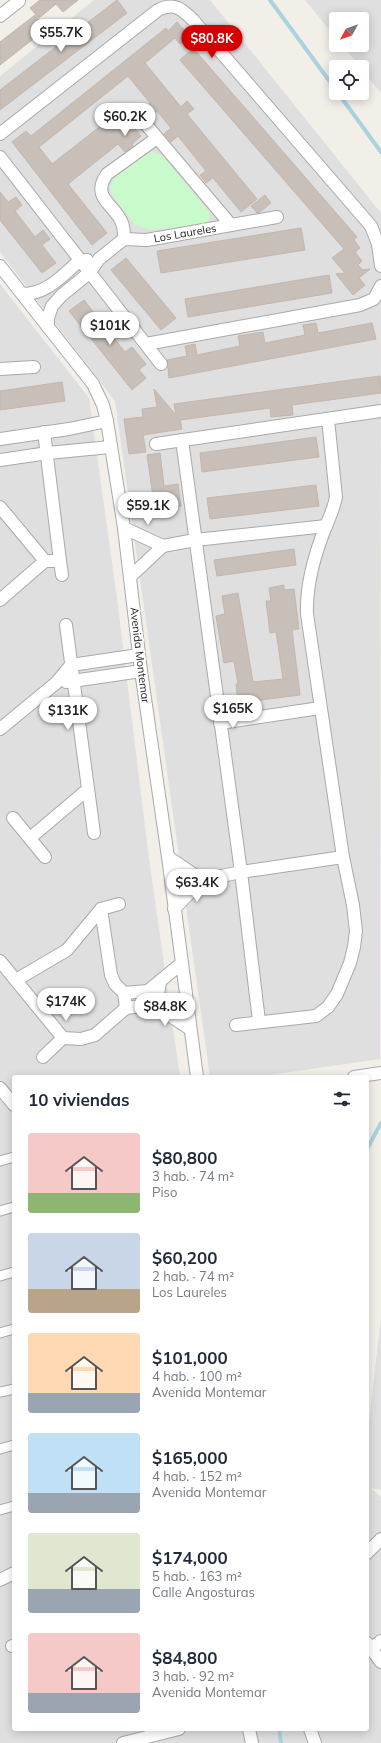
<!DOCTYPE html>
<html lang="es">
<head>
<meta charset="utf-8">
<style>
	body { margin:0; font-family:Mulish,sans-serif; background:#f6f6f7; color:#1f2937; height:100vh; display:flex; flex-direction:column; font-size:15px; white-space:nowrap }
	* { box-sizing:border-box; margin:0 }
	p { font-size:13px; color:#747a83 }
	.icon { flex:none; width:22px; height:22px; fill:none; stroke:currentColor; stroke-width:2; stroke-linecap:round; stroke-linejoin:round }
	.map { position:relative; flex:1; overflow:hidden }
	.panel { position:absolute; left:12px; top:1075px; width:357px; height:656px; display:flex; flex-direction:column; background:#fff; border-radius:4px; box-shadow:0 2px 10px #0003 }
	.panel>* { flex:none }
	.needle { width:26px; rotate:230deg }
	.controls { position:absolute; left:329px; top:12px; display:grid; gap:8px }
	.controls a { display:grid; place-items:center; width:40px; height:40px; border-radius:4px; background:#fff; box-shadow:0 2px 10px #0003; font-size:20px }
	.price { position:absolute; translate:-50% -34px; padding:0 9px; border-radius:14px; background:#fff; color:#222; font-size:13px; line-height:26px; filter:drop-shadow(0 1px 2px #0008) }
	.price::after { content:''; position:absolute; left:50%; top:24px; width:12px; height:9px; margin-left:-6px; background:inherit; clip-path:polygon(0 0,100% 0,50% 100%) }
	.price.active { background:#d40000; color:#fff }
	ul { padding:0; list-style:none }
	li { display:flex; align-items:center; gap:12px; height:100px; padding:0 16px }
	li span { display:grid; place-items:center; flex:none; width:112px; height:80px; border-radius:4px; color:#555 }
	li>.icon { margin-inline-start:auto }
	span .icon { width:48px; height:48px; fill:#fffc; stroke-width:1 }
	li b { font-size:17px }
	h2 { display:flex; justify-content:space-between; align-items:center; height:48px; padding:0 16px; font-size:17px }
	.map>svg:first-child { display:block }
</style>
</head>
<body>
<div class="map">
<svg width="381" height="1743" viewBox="0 0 381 1743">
	<rect width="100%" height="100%" fill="#f2efe9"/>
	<!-- residential -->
	<g fill="#e0dfdf">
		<polygon points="94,0 210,0 381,213 380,1059 256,1077 210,1077 115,401 0,252 0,76"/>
		<polygon points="305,0 381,0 381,93 362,70 362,67 360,67 342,45 362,45 362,19 336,19 336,38"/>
		<polygon points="0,284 89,398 117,598 148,851 180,1077 14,1077 14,1729 367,1729 367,1439 381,1317 381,1490 371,1488 381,1497 381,1743 0,1743"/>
	</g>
	<!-- park -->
	<polygon fill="#c8facc" points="153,152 162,155 210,213 208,223 200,225 152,230 135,225 112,195 110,188 113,179 146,154"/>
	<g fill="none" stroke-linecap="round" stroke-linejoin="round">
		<!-- stream -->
		<g stroke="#aad3df" stroke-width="4">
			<polyline points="270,0 336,90"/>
			<polyline points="338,93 381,152"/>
			<polyline points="367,1149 381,1123"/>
			<polyline points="279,1729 281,1743"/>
		</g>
	</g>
	<!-- building -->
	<g fill="#c7bfb8" stroke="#c4b6ab">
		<polygon points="40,0 78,0 63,12 56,4 39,18 30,8"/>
		<polygon points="117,0 127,13 0,110 0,90"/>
		<polygon points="35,15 46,29 0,65 0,42"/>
		<polygon points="177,22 189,36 180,44 175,38 145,63 181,107 187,101 194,109 187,114 257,199 241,212 213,178 206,183 200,175 206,171 178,136 171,142 164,134 171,128 157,111 150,117 142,109 150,103 128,76 39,147 52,164 121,110 129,121 131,118 138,127 135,129 141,136 132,144 133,146 125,152 118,144 68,184 107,233 92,245 12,142 26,131 31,136 166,28 168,31"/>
		<polygon points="193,48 357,237 354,240 360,248 355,252 362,261 358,265 363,270 370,269 359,278 365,285 353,295 336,274 345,273 332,258 344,249 180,60"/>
		<polygon points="0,192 8,202 16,197 22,205 15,211 35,237 43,230 50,239 42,245 56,263 42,273 0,220"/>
		<polygon points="265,195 271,203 260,212 257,213 251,206"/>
		<polygon points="301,228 305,250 161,273 157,251"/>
		<polygon points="126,258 176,318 161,330 111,270"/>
		<polygon points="329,275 332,293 188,317 185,299"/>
		<polygon points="84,300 125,352 132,347 146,364 139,370 146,378 132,390 69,311"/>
		<polygon points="316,323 318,333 372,323 376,339 169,378 167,360 187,356 185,346 195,344 197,355 240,346 238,336 263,332 265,343 305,335 303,325"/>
		<polygon points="380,376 381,393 292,405 293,415 271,417 270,408 180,420 182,429 143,435 146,452 129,454 124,419 143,417 142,409 157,407 154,389 176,415 174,404"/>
		<polygon points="62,382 65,401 0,410 0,391"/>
		<polygon points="316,437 319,457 202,472 200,453"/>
		<polygon points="160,453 164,486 178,484 181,506 168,508 169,515 156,517 147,455"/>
		<polygon points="316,485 319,506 210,519 207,498"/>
		<polygon points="294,549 296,565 217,576 214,560"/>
		<polygon points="284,585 284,590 294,589 299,629 292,630 300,695 238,703 236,684 238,684 234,661 224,663 216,616 225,614 222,596 238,593 253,682 283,679 276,632 270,633 266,601 271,601 269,588"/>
	</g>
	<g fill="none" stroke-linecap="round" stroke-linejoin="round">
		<!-- pedestrian casing -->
		<g stroke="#a9a9a9" stroke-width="11">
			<g id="pedestrian">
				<polyline points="0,1161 14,1157"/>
				<polyline points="0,1211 14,1207"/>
				<polyline points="0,1276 14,1272"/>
				<polyline points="0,1333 14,1329"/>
				<polyline points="0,1392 14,1389"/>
				<polyline points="0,1449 14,1445"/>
				<polyline points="0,1510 14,1506"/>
			</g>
		</g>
		<!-- minor casing -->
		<g stroke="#a9a9a9" stroke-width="14">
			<g id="minor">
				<polyline points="0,16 19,1"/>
				<polyline points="138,115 231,225"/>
				<path d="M 0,134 L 158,10 C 174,2 182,9 193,20 L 371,226 L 378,244 L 381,266"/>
				<polyline points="0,157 161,364"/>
				<path d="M 124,239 C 124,234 124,228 122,223 C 115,204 90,198 107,174 L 157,138"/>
				<polyline points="0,266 93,384 103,405 107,421 124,528 141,671 168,857 197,1077"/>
				<path d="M 23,294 C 47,294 62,276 79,261 L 87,260"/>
				<polyline points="48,327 48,318 52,306 62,295 89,273 99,259 124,239 147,240 277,217"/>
				<polyline points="146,344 360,305 374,299 381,286"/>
				<polyline points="0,369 34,367"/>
				<polyline points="0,439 69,429 107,421"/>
				<polyline points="182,440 241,872 259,1021"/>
				<polyline points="156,444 381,411"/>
				<polyline points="0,460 48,453 110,447"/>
				<polyline points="0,507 45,561"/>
				<polyline points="124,528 163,546"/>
				<polyline points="60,561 62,575"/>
				<polyline points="130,577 163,546 195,540 326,526"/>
				<polyline points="0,600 45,561 60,561 44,432"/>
				<polyline points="66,625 94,833"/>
				<polyline points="66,682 141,671"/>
				<polyline points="220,723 320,708"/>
				<polyline points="0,729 56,683 71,665 139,655"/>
				<polyline points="13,818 45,857"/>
				<polyline points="30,838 87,790"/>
				<polyline points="168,857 202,880"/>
				<polyline points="101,909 111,975 115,984 124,993 126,1008"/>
				<polyline points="174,909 202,880 241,872 343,857"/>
				<polyline points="0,961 63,1038 81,1039 95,1035 126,1008 150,1005 160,1009 190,1029"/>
				<polyline points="16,980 67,950 101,909 119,904"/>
				<polyline points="160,981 158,994 163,1011"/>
				<polyline points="124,993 148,991 182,963"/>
				<path d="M 236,1025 L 316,1016 L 328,1007 L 337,994 L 350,963 L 354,947 L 356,931 L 353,905 L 343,857 L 307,614 C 306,584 315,553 326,526 C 330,516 334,508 336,497 L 328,419"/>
				<polyline points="43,1057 63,1038"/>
				<polyline points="354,1077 381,1073"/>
				<polyline points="0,1088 14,1105"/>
				<polyline points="367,1553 381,1539"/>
				<polyline points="0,1580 14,1573"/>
				<polyline points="367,1643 381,1662"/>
				<polyline points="12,1646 14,1646"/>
				<polyline points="371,1649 381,1641"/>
				<polyline points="249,1729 252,1743"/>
				<polyline points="310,1729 315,1743"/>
				<polyline points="123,1743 179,1729"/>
			</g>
		</g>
		<!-- pedestrian -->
		<use href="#pedestrian" stroke="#fff" stroke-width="9"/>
		<!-- minor -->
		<use href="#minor" stroke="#fff" stroke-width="12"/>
	</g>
	<g text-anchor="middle" stroke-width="4" stroke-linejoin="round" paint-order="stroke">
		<!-- street labels -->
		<g font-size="11" fill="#222" stroke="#fff">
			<text transform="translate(185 233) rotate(-10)" y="4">Los Laureles</text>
			<text transform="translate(140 655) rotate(83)" y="4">Avenida Montemar</text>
		</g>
	</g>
</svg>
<div class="controls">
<a><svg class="needle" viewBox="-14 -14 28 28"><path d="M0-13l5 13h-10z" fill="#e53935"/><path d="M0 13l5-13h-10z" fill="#747a83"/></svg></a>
<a><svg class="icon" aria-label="locate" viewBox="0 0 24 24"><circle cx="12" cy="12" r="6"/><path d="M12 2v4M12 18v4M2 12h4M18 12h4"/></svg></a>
</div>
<b class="price" style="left:61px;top:53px">$55.7K</b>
<b class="price active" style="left:212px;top:59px">$80.8K</b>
<b class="price" style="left:125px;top:137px">$60.2K</b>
<b class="price" style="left:110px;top:346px">$101K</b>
<b class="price" style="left:148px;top:526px">$59.1K</b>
<b class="price" style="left:233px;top:729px">$165K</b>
<b class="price" style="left:68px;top:731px">$131K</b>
<b class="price" style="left:197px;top:903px">$63.4K</b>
<b class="price" style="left:66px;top:1022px">$174K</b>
<b class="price" style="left:165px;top:1027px">$84.8K</b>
<section class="panel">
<h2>10 viviendas<svg class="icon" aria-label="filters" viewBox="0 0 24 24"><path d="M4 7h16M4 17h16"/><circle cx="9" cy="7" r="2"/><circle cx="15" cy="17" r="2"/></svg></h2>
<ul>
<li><span style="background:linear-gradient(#f6c9c9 75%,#8fb573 0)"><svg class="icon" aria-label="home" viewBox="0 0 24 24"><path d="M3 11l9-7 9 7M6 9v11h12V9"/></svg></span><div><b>$80,800</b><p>3 hab. · 74 m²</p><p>Piso</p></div></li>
<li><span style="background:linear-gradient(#c9d6e8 70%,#b9a48a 0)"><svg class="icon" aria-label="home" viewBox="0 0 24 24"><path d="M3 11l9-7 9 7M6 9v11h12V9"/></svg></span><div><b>$60,200</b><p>2 hab. · 74 m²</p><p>Los Laureles</p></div></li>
<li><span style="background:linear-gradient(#ffd9b3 75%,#9aa5b1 0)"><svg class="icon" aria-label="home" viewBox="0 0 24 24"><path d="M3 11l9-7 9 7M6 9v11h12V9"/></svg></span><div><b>$101,000</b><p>4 hab. · 100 m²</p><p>Avenida Montemar</p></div></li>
<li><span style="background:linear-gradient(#bfe0f5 75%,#9aa5b1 0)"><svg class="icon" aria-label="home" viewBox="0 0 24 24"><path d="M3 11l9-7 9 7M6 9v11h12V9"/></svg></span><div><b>$165,000</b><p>4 hab. · 152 m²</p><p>Avenida Montemar</p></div></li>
<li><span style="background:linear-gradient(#dfe7d0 70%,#9aa5b1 0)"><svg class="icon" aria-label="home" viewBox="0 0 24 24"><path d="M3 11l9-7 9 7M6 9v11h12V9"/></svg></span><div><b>$174,000</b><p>5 hab. · 163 m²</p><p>Calle Angosturas</p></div></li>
<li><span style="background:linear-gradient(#f6c9c9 75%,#9aa5b1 0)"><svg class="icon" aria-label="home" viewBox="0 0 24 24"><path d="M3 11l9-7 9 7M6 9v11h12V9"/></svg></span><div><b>$84,800</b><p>3 hab. · 92 m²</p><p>Avenida Montemar</p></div></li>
</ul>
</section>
</div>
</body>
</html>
